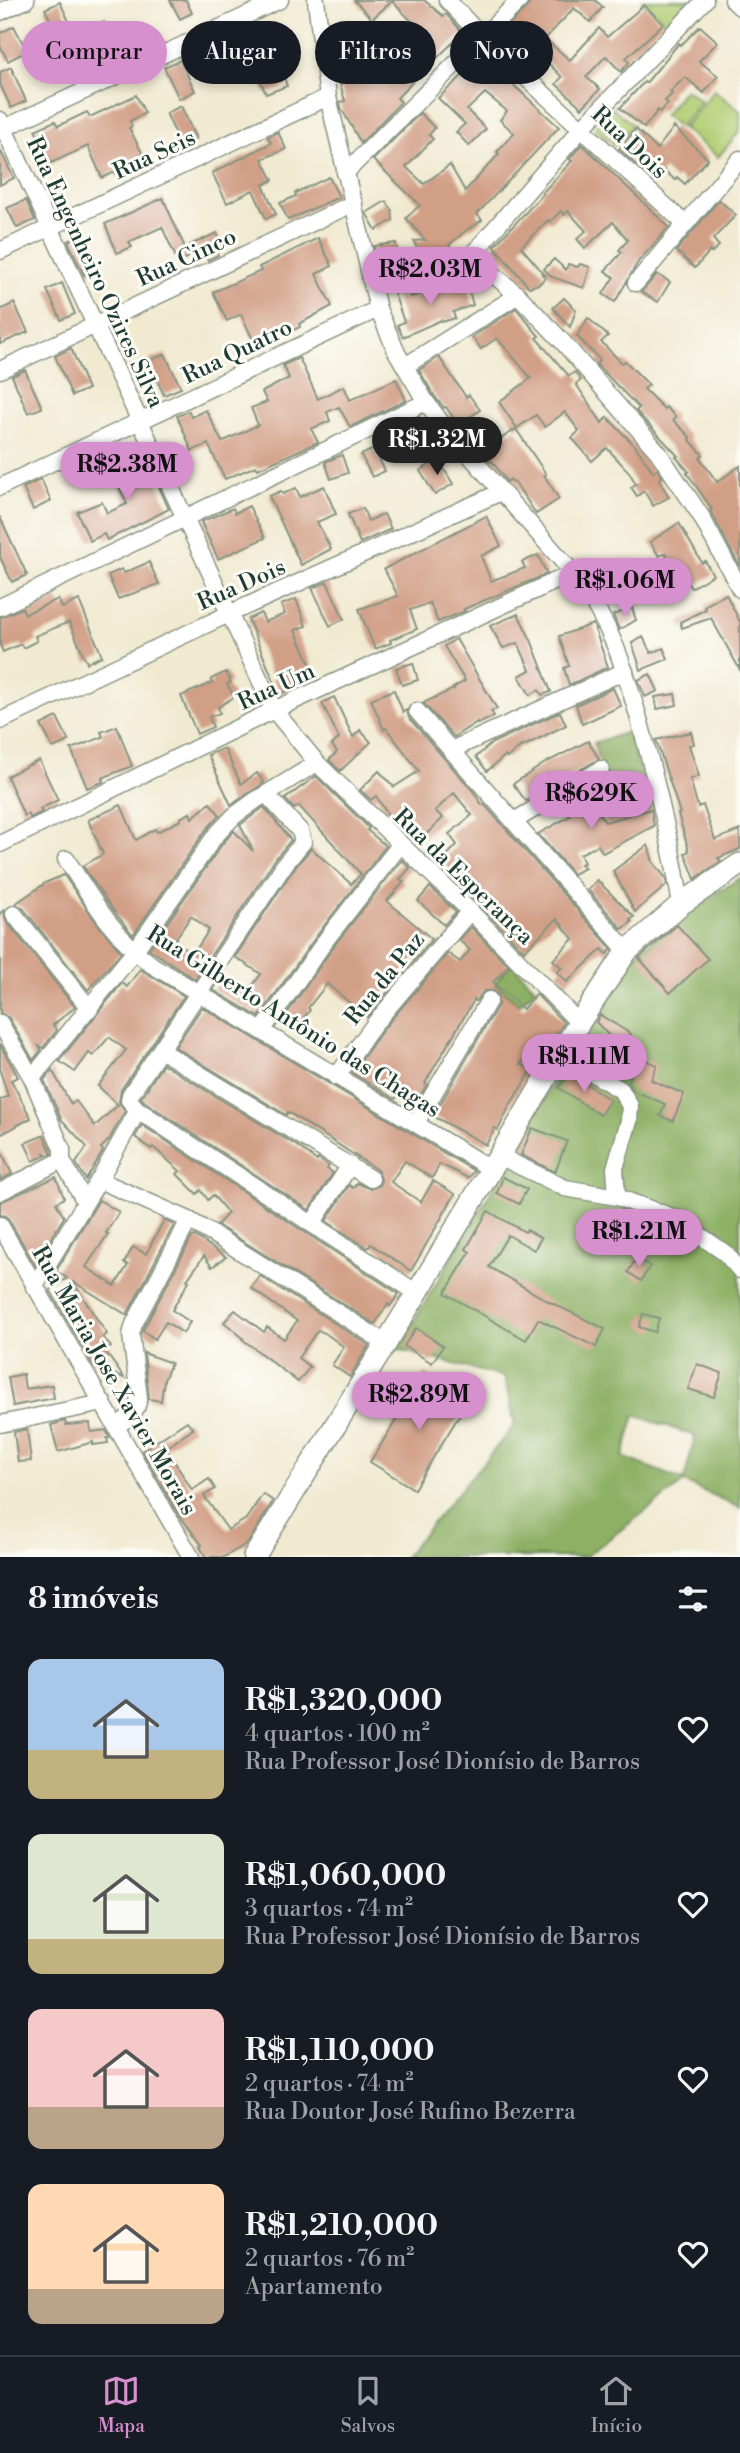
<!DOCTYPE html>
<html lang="pt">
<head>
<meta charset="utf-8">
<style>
	body { margin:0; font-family:"Libre Bodoni",serif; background:#242831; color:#f1f3f6; height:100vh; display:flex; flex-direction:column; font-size:26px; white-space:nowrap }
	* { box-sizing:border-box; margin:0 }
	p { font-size:23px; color:#9ea1a6 }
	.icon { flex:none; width:38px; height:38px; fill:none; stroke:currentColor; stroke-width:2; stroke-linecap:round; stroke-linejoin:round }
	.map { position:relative; height:1557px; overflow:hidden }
	.sheet { display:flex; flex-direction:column; background:#171b24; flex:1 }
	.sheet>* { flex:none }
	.hud { position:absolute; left:21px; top:21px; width:698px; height:63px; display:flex; gap:14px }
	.price { position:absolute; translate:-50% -60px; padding:0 16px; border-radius:24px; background:#d690ce; color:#111; font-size:23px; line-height:46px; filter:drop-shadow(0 2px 4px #0008) }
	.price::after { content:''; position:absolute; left:50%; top:42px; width:21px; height:16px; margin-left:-10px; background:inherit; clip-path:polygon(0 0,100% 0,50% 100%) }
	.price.active { background:#222; color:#fff }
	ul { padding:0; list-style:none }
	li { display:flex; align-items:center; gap:21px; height:175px; padding:0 28px }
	li span { display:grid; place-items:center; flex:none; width:196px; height:140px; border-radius:14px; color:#555 }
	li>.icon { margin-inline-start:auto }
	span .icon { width:84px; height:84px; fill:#fffc; stroke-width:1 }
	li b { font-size:30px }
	h2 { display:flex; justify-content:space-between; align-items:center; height:84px; padding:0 28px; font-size:30px }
	.pill { padding:0 24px; border-radius:32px; background:#171b24; box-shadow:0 4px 10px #0003; font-size:24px; line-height:63px }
	.pill.active { background:#d690ce; color:#111 }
	.tab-bar { display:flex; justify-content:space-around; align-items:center; height:98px; border-top:2px solid #363941; background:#171b24; font-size:19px; color:#9ea1a6 }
	.tab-bar a { display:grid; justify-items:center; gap:4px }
	.tab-bar .active { color:#d690ce }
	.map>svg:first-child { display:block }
</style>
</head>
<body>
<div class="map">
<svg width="740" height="1557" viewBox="0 0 740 1557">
	<rect width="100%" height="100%" fill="#fdfcf7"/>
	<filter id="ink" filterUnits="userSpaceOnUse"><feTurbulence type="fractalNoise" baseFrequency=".0143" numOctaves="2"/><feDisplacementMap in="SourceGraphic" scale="14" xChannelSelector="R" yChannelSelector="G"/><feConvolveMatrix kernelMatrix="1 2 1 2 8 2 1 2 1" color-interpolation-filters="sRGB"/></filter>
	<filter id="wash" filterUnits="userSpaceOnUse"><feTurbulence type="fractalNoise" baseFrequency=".00686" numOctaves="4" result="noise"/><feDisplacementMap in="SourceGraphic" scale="28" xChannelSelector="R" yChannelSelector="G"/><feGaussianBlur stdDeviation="1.57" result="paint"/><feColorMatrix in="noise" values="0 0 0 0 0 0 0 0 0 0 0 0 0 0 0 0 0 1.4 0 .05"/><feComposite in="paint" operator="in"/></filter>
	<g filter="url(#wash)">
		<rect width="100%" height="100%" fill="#f1ead1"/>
		<!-- green -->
		<g fill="#b2cd73" stroke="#688554" stroke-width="2">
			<polygon points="642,0 691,0 667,24"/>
			<polygon points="685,89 701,101 680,127 664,115"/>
			<polygon points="714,90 740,111 740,131 718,157 683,128"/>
			<polygon points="613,108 633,125 615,145 595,128"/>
		</g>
		<!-- forest -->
		<g fill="#8db065" stroke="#56764c" stroke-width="2" fill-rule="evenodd">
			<polygon points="628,732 651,809 609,822 596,781 605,778 594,743"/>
			<path d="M 740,878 L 740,1508 L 684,1482 L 585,1557 L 404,1557 L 515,1425 L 504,1377 L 397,1349 L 510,1160 L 569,1054 L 605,1006 L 632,958 L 676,920 ZM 635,1415 L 695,1436 L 684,1481 L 623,1457 Z"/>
			<polygon points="511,963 536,989 519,1005 495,983"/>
		</g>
		<g id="blocks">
			<!-- building -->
			<g fill="#d19f86" fill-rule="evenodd">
				<polygon points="170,0 186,0 192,13 180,19"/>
				<polygon points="354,0 424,0 443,16 446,14 463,33 418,76 397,98 401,102 361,143 341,108 340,102 345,101 340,84 392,70 362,42 378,25 388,34 382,41 401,59 424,34 392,1 372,19"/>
				<polygon points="533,0 595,0 603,7 590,22 574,8 545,39 570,60 599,28 607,37 644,5 663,24 626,58 629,62 621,72 606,56 586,77 600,89 582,108 556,84 562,77 545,60 536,70 508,45 510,43 501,34"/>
				<polygon points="60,2 72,28 57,34 45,9"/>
				<polygon points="104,22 113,47 99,52 90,27"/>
				<polygon points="14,26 27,51 8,61 0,46 0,33"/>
				<polygon points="259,26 275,58 283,54 291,71 283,75 287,86 266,94 254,67 261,64 245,33"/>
				<polygon points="700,26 718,42 699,61 718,76 704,93 685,77 670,92 672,94 665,101 668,104 660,112 658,110 644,128 620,108 644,82 646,83 679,43 681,45"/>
				<polygon points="482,52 508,78 507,79 559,127 477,214 482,220 471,228 470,227 449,245 451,248 420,258 414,241 425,240 406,218 420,205 373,160 420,113 435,128 429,135 433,139 406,167 424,184 450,165 465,191 499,154 497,152 514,133 500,120 507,111 485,93 467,110 486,129 469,146 456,132 465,124 438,98 462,76 461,74"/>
				<polygon points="180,60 195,91 179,99 164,67"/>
				<polygon points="11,67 26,101 11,108 0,84 0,72"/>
				<polygon points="136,95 145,113 130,121 132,126 129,128 146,160 130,169 131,171 119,179 115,172 102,178 88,146 51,163 35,130 55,121 58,126 87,112 90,117"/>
				<polygon points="181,106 196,139 181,146 166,113"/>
				<polygon points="674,127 708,159 685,184 677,177 675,180 664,170 654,181 619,149 636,129 657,149"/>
				<polygon points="278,132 286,149 262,159 273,180 263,185 276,214 266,219 253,190 227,203 212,173 271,143 268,137"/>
				<polygon points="582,144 669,227 638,262 615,302 603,294 614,277 605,271 622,252 619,250 628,240 613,222 585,248 577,239 586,231 568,211 564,215 561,211 550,222 548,220 521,247 545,275 542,274 545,278 539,284 529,287 494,246 543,194 542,193 572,161 569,159"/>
				<polygon points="0,150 14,178 0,185"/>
				<polygon points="329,177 339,197 288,220 280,203 296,196 295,193"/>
				<polygon points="163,198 189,257 178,262 162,227 129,242 132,247 117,253 105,224"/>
				<polygon points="26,200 35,220 17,228 7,208"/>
				<polygon points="719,200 736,215 713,239 719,246 711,253 710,251 695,268 676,251"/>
				<polygon points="386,201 392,210 393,220 376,230 366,213"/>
				<polygon points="217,233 223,248 216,251 218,255 208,260 206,256 197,260 190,245"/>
				<polygon points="83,235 98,269 84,275 68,241"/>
				<polygon points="318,238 332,266 316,274 332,306 299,324 300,327 285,334 283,331 255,344 241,314 227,321 213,292 261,271 259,267"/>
				<polygon points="396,243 398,260 378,262 374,246"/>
				<polygon points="554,259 566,270 568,264 578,267 580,264 590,267 584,288 552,277 544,269"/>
				<polygon points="657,274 670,282 658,302 641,292"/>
				<polygon points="62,283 75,314 61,320 47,290"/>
				<polygon points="467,285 473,305 453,312 455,318 442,322 441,320 403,337 397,325 404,322 394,293 409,288 411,297 446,287 447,292"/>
				<polygon points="564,298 576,310 570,327 553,308"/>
				<polygon points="14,303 28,332 0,344 0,310"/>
				<polygon points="516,308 539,336 536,338 569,376 575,372 581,380 576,384 602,423 607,417 636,447 653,472 657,469 662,477 659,480 669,497 653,506 644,491 637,496 631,487 636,484 629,472 607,448 592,461 572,438 579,431 565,412 545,427 536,415 517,428 499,402 531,378 497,338 481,349 472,337"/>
				<polygon points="588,318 608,336 601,342 622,363 625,361 649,385 644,389 664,409 666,407 676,417 673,420 690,437 689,439 703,455 700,458 717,482 740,466 740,567 710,510 712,509 687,473 689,472 676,457 678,456 636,411 639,408 596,364 600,360 577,336"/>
				<polygon points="71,348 88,389 72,396 55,356"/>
				<polygon points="165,354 181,388 164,395 148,361"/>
				<polygon points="439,357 466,397 469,395 480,410 458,425 446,407 444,408 435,397 419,370"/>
				<polygon points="299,358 318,399 344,386 350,400 396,379 406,400 350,427 339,407 327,412 330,421 311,429 318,442 258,469 256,466 225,479 208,444 192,451 177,416 189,411 191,417 206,410 222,442 258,425 251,408 267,402 262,392 289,378 283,365"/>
				<polygon points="25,370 42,408 28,413 12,376"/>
				<polygon points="419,417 426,436 406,443 400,426"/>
				<polygon points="516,429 546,474 544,475 559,499 536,514 514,481 512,482 510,479 507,482 492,461 490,462 481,452"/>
				<polygon points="374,449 385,471 372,477 361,455"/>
				<polygon points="144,454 169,509 107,540 104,534 90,541 77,512 102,502 107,513 127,504 111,469"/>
				<polygon points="342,455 348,473 331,479 325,462"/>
				<polygon points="438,459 453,484 435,495 420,471"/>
				<polygon points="41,479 51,501 33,510 23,488"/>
				<polygon points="324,486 336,514 317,522 331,549 301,565 269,496 281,491 283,494 296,488 300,497"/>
				<polygon points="249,506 265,538 218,559 201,522 233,508 235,513"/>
				<polygon points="363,508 368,521 384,514 391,529 360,543 348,514"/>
				<polygon points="486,516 501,546 481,556 491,581 525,568 522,562 538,555 547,574 464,609 465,611 438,622 430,603 410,610 417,629 390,640 391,643 375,649 359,609 398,596 384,569"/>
				<polygon points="0,517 27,575 12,582 0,557"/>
				<polygon points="679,523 702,563 705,561 713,575 691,588 665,553 659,556 650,542"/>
				<polygon points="624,559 633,574 604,593 598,576"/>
				<polygon points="149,562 159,584 118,599 108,575 122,569 124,573"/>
				<polygon points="327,582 344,619 330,626 312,588"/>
				<polygon points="726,594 740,622 740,670 711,618 682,628 680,622 706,609 704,606"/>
				<polygon points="58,599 62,608 79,600 102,656 87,663 69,622 35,636 37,641 23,648 21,644 3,652 0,645 0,617 22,608 25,614"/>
				<polygon points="296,599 306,626 295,630 317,679 279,694 248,619 261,613 265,622 285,614 281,605"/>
				<polygon points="632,608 636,620 619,630 613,615"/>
				<polygon points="518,614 531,640 551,692 542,695 539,690 530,695 519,676 530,670 518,643 503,648 490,626"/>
				<polygon points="593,624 608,667 569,685 564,668 569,666 559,636"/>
				<polygon points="643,637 651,653 664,648 668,659 641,670 632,643"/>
				<polygon points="456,639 497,709 491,711 494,716 478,724 477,722 454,737 423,703 454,689 453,688 465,681 444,646"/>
				<polygon points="413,663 418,680 402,685 396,668"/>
				<polygon points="226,672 231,682 227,684 234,697 218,707 220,713 209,717 213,727 197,734 181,696 212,683 211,679"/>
				<polygon points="650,674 658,691 645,697 638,680"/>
				<polygon points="613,688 621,706 582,724 576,705"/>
				<polygon points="394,690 403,712 407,710 409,718 473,791 482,805 484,804 612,949 607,954 602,949 567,982 557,972 562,968 553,960 573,939 557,919 524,951 439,864 457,845 449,834 472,815 454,793 435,811 443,818 417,843 388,815 376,796 371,800 360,790 379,771 394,787 419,771 386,728 384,730 371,699"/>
				<polygon points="675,694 677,705 657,709 655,697"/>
				<polygon points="334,697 353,737 360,730 371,742 340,771 329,760 337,752 332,745 339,738 322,703"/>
				<polygon points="560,712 566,725 522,747 521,746 507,758 505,756 487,771 476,757 492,743"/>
				<polygon points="57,717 69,741 53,748 41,725"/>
				<polygon points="117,726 132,766 102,778 103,782 87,788 71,749 103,737 101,732"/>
				<polygon points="691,732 694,744 689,745 699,776 690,779 698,807 703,805 715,840 740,830 740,849 718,858 721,861 695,879 685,853 689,851 678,814 680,813 656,740"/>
				<polygon points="588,741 599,759 526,801 513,784 545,763"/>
				<polygon points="224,748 241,784 257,773 264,783 231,805 208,755"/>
				<polygon points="39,760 58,800 40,809 42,812 30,818 28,814 24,816 7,776"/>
				<polygon points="316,776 369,828 367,830 386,846 320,931 259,1017 213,990 222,976 247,993 261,974 235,957 293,870 311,848 351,884 361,874 299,806 294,809 285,799"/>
				<polygon points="585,791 605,822 651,809 654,826 603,853 598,845 580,854 584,863 581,864 585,868 573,874 538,834 570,816 562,804"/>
				<polygon points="210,803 220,815 206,830 133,935 113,910 83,866 103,854 88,820 121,805 136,840 155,829 157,832 181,820 180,818 190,813 192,818"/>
				<path d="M 264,807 L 291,840 L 276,858 L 195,979 L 149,949 L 223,843 L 234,831 L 253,851 L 240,825 ZM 191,916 L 209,930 L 193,954 L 174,941 Z"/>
				<polygon points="648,845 653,862 665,877 667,885 635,912 613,871"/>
				<polygon points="402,860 410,868 400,879 404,882 387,901 432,939 367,1017 327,984 308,1008 310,1010 303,1019 305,1020 296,1030 283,1019 336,943"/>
				<polygon points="64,875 96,922 121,952 88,990 22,907 15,904 47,882"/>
				<polygon points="597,880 634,917 630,920 632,922 622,929 588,890"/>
				<polygon points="430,887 456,912 444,925 418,901"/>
				<polygon points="4,910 6,921 75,1007 53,1025 57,1030 43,1048 39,1046 41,1050 33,1060 9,1018 0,1013 0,913"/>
				<polygon points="677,925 708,959 670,993 639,958"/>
				<polygon points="471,927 509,966 493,982 523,1009 536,994 564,1023 549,1044 543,1040 520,1064 532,1070 510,1105 498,1130 495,1128 486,1145 433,1116 498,1005 498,995 494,991 484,991 476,1001 474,1000 425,1083 427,1085 414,1105 397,1096 395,1099 352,1073 384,1028 448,953 460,962 470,950 459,940"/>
				<polygon points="140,969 184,996 121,1090 119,1102 125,1111 109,1140 101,1148 103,1151 86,1180 76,1163 87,1147 61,1119 44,1080 52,1070 71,1104 76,1101 95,1126 118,1105 98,1086 126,1050 109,1037 93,1056 89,1053 75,1072 59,1061 122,983 127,987"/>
				<polygon points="202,1007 474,1171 468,1178 440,1164 432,1178 405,1161 391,1182 421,1202 433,1181 455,1194 411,1271 371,1244 368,1248 326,1221 349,1185 353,1188 357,1183 371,1189 380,1185 381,1179 377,1170 288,1112 286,1115 175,1047"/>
				<polygon points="600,1015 631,1034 615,1059 604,1052 597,1064 577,1052 588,1035 602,1047 611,1038 596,1022"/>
				<polygon points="0,1044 18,1077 11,1080 31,1118 0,1135 0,1100 8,1096 0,1071"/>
				<polygon points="638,1057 657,1065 651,1080 684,1094 673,1121 660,1116 665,1104 634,1091 628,1082"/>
				<polygon points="163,1064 297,1146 317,1161 318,1159 329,1166 327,1169 333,1173 309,1210 145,1102 141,1098"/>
				<polygon points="569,1072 610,1100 600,1115 559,1088"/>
				<polygon points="142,1125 399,1294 390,1306 388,1304 375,1324 217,1225 228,1213 213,1195 208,1200 201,1190 197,1194 177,1174 180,1171 153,1147 151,1149 135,1137"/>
				<polygon points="532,1128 567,1141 555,1172 521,1155"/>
				<polygon points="44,1135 52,1154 48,1155 44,1153 45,1156 33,1161 25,1143"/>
				<polygon points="0,1148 12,1174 0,1180"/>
				<polygon points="56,1177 64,1198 56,1203 64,1217 35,1265 9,1220 6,1216 0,1215 0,1202"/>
				<polygon points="503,1177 527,1189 519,1204 497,1193"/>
				<polygon points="99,1200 119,1212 106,1233 108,1234 86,1267 115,1286 128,1265 124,1263 133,1247 146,1254 164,1220 174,1225 127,1315 72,1281 107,1334 103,1337 111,1347 105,1351 124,1378 94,1367 50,1290 67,1278 56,1271"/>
				<polygon points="621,1210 651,1221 647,1234 616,1225"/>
				<polygon points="488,1211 525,1232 527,1230 541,1238 534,1250 508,1235 489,1267 550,1302 605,1329 596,1347 538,1319 526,1340 445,1293 470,1252 466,1249"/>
				<polygon points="195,1236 226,1257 212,1267 204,1256 187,1280 189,1281 172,1310 190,1322 183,1333 166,1322 155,1339 143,1331 144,1328 192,1237"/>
				<polygon points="636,1258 650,1266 641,1281 628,1272"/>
				<polygon points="260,1276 369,1345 350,1377 332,1365 344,1347 325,1333 318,1330 298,1358 310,1367 298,1382 242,1339 243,1338 224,1322 235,1310 264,1332 267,1327 284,1339 297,1321 251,1288"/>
				<polygon points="643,1314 659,1318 655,1332 639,1327"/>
				<polygon points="416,1328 443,1346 432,1363 404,1346"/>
				<polygon points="144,1353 171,1363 164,1380 161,1401 149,1399"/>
				<polygon points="697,1364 722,1373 714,1397 688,1389"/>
				<polygon points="23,1374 25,1389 52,1385 54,1398 13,1406 8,1377"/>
				<polygon points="425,1374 468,1401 414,1489 370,1462"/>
				<polygon points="65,1421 66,1425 90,1423 91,1432 106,1430 110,1438 107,1438 108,1443 93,1445 93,1442 58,1452 51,1425"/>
				<polygon points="187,1421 193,1429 166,1448 192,1490 209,1479 215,1489 204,1496 228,1530 246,1519 263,1494 273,1501 248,1543 224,1557 206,1557 200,1547 202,1545 179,1515 142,1451"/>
				<polygon points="27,1429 31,1461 18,1462 14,1432"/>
			</g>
		</g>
	</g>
	<g filter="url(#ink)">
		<use href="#blocks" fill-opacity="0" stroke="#889482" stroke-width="2"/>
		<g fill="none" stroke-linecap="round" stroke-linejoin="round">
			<!-- minor casing -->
			<g stroke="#889482" stroke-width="19">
				<g id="minor">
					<path d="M 316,0 L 328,97 L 378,309 L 397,353 L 426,402 L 444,426 L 573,573 C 613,625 625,669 642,730 C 658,788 671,845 681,904"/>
					<polyline points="447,0 483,38 684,223"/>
					<polyline points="733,0 740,7"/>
					<polyline points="0,12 26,0"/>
					<polyline points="0,120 274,710 317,763 470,911 579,1023"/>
					<polyline points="0,130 280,0"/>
					<polyline points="345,173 520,0"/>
					<polyline points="0,251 328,97"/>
					<polyline points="471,256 518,295 562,341 658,452 701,516 740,589"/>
					<polyline points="370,279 437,270 471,256 582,128 705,0"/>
					<polyline points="636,283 740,159"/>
					<polyline points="405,366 518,295"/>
					<polyline points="0,370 354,203"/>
					<polyline points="0,487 378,309"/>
					<polyline points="0,607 426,402"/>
					<polyline points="417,711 627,951"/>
					<polyline points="0,721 231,613 501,492"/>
					<polyline points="451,750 625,671"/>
					<polyline points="266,794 300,831 303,842 285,864 130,1095 129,1100 138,1110 417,1293"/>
					<polyline points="514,821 601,769"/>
					<polyline points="0,844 274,710 573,573"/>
					<path d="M 66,859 C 93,900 112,935 152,965 L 491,1169"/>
					<polyline points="14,914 90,1009"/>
					<polyline points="0,1023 32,1078 62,1149 62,1160 85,1202"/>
					<polyline points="262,1031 328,937 400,845"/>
					<polyline points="162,1051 371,1179"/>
					<polyline points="560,1054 621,1090 630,1106 629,1121 615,1168 617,1197"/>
					<polyline points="336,1077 376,1022 470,911"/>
					<polyline points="32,1078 134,952 215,836 234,816 256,800 317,763"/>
					<polyline points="416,1123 489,1000"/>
					<polyline points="499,1156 565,1188 617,1197 675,1218 725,1253 740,1270"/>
					<polyline points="99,1180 189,1220 219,1238 386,1343"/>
					<polyline points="0,1192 62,1160"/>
					<polyline points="312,1224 350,1165"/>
					<polyline points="0,1225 191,1557"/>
					<polyline points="34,1287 99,1180 138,1110"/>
					<polyline points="0,1424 103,1403"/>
					<path d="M 117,1426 C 129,1417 137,1413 139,1397 L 131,1335 L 134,1324 L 189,1220"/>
				</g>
			</g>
			<!-- major casing -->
			<g stroke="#889482" stroke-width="24">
				<polyline id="major" points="254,1557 417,1293 579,1023 627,951 681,904 740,864"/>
			</g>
			<!-- minor -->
			<use href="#minor" stroke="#fff" stroke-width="16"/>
			<!-- major -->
			<use href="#major" stroke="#fff" stroke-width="21"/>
		</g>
	</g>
	<g text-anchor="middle" stroke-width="6" stroke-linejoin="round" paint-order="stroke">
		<!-- street labels -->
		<g font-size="23" fill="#1f3d34" stroke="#fdfcf7">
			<text transform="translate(630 142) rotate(43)" y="8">Rua Dois</text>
			<text transform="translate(154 154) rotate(-25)" y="8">Rua Seis</text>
			<text transform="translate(186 257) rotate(-25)" y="8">Rua Cinco</text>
			<text transform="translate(96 272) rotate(65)" y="8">Rua Engenheiro Ozires Silva</text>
			<text transform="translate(237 351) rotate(-26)" y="8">Rua Quatro</text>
			<text transform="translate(241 584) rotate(-24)" y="8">Rua Dois</text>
			<text transform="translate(276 686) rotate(-25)" y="8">Rua Um</text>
			<text transform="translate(464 876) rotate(44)" y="8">Rua da Esperança</text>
			<text transform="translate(384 978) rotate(-51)" y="8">Rua da Paz</text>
			<text transform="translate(294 1021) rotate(32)" y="8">Rua Gilberto Antônio das Chagas</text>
			<text transform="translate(115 1380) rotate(60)" y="8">Rua Maria Jose Xavier Morais</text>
		</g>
	</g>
</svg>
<b class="price" style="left:430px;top:307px">R$2.03M</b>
<b class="price active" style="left:437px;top:477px">R$1.32M</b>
<b class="price" style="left:127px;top:502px">R$2.38M</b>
<b class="price" style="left:625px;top:618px">R$1.06M</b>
<b class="price" style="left:591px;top:831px">R$629K</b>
<b class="price" style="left:584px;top:1094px">R$1.11M</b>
<b class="price" style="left:639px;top:1269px">R$1.21M</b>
<b class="price" style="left:419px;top:1432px">R$2.89M</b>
<div class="hud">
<a class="pill active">Comprar</a>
<a class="pill">Alugar</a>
<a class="pill">Filtros</a>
<a class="pill">Novo</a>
</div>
</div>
<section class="sheet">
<h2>8 imóveis<svg class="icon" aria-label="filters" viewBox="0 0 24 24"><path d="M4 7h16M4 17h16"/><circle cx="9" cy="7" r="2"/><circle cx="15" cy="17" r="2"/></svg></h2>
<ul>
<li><span style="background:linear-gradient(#a9c7e8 65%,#c2b280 0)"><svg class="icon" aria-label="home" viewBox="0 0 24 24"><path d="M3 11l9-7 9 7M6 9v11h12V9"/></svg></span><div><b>R$1,320,000</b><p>4 quartos · 100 m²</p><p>Rua Professor José Dionísio de Barros</p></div><svg class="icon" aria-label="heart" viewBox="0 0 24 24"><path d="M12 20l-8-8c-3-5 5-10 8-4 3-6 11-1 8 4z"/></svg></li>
<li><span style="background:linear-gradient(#dfe7d0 75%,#c2b280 0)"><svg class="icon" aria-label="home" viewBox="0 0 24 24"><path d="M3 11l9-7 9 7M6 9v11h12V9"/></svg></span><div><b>R$1,060,000</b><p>3 quartos · 74 m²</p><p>Rua Professor José Dionísio de Barros</p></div><svg class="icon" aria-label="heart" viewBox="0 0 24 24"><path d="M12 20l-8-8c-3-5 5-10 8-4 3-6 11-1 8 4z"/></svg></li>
<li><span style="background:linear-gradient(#f6c9c9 70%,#b9a48a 0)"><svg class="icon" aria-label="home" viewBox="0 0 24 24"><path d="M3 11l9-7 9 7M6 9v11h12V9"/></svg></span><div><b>R$1,110,000</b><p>2 quartos · 74 m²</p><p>Rua Doutor José Rufino Bezerra</p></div><svg class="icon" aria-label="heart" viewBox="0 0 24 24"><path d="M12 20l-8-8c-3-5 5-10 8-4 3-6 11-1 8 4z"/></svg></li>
<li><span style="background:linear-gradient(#ffd9b3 75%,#b9a48a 0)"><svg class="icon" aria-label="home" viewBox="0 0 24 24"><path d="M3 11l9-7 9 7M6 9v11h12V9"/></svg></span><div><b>R$1,210,000</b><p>2 quartos · 76 m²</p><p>Apartamento</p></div><svg class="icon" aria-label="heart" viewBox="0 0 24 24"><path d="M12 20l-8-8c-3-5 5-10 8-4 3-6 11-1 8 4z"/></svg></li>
</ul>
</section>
<nav class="tab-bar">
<a class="active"><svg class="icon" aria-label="map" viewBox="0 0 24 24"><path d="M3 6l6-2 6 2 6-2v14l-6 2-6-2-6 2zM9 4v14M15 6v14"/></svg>Mapa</a>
<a><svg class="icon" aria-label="saved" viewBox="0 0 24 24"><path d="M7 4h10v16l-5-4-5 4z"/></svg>Salvos</a>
<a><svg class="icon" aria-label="home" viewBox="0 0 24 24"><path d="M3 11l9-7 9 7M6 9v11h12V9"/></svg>Início</a>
</nav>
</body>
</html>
